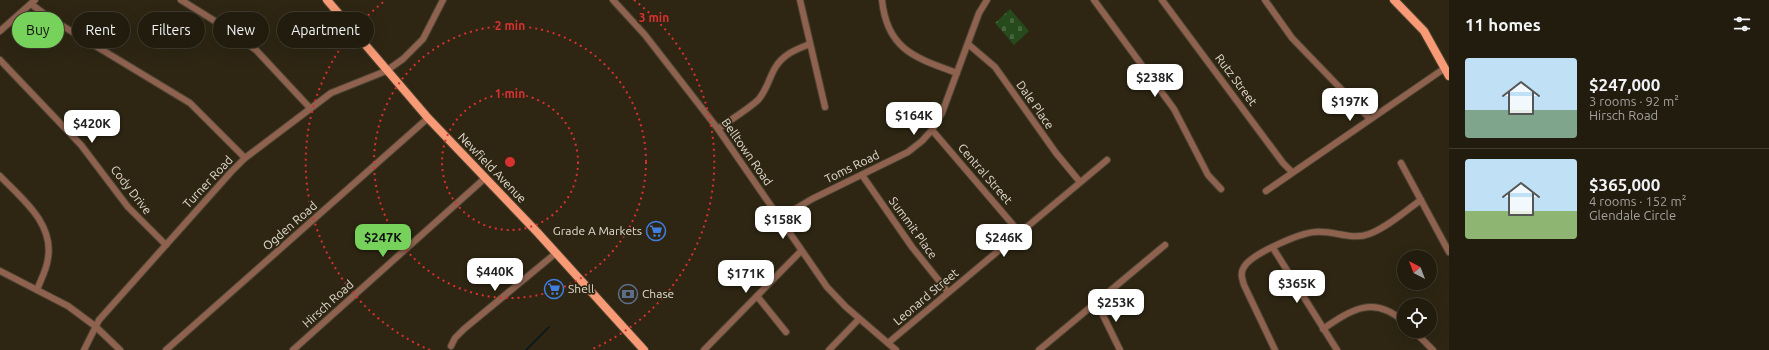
<!DOCTYPE html>
<html lang="en">
<head>
<meta charset="utf-8">
<style>
	body { margin:0; font-family:Ubuntu,sans-serif; background:#2a2517; color:#f1f3f6; height:100vh; display:flex; flex-direction:column; font-size:15px; white-space:nowrap }
	* { box-sizing:border-box; margin:0 }
	p { font-size:13px; color:#a2a19e }
	.icon { flex:none; width:22px; height:22px; fill:none; stroke:currentColor; stroke-width:2; stroke-linecap:round; stroke-linejoin:round }
	.map { position:relative; flex:1; overflow:hidden }
	.panel { display:flex; flex-direction:column; background:#221c0e; width:320px }
	.panel>* { flex:none }
	.top-card { position:absolute; left:12px; top:12px; width:380px; height:36px; display:flex; gap:8px }
	.needle { width:26px; rotate:318deg }
	.tools { position:absolute; left:1397px; top:250px; display:grid; gap:8px }
	.tools a { display:grid; place-items:center; width:40px; height:40px; border-radius:50%; background:#221c0e; box-shadow:0 4px 16px #0002,0 0 0 1px #3f3a2e; font-size:20px }
	.price { position:absolute; translate:-50% -34px; padding:0 9px; border-radius:8px; background:#fff; color:#222; font-size:13px; line-height:26px; filter:drop-shadow(0 1px 2px #0008) }
	.price::after { content:''; position:absolute; left:50%; top:24px; width:12px; height:9px; margin-left:-6px; background:inherit; clip-path:polygon(0 0,100% 0,50% 100%) }
	.price.current { background:#76d25a; color:#111 }
	ul { padding:0; list-style:none }
	li { display:flex; align-items:center; gap:12px; height:100px; padding:0 16px }
	li+li { border-top:1px solid #3f3a2e }
	li span { display:grid; place-items:center; flex:none; width:112px; height:80px; border-radius:4px; color:#555 }
	li>.icon { margin-inline-start:auto }
	span .icon { width:48px; height:48px; fill:#fffc; stroke-width:1 }
	li b { font-size:17px }
	h2 { display:flex; justify-content:space-between; align-items:center; height:48px; padding:0 16px; font-size:17px }
	.chip { padding:0 14px; border-radius:18px; background:#221c0e; box-shadow:0 4px 16px #0002,0 0 0 1px #3f3a2e; font-size:14px; line-height:36px }
	.chip.current { background:#76d25a; color:#111 }
	main { display:flex; flex:1; min-height:0 }
	.map>svg:first-child { display:block }
</style>
</head>
<body>
<main>
<div class="map">
<svg width="1449" height="350" viewBox="0 0 1449 350">
	<defs>
		<pattern id="cemetery-stones" width="16" height="16" patternUnits="userSpaceOnUse"><rect width="16" height="16" fill="#264a1c"/><path d="M2 7V4a2 2 0 0 1 4 0v3zM10 15v-3a2 2 0 0 1 4 0v3z" fill="#45643c"/></pattern>
	</defs>
	<rect width="100%" height="100%" fill="#2e2613"/>
	<!-- cemetery -->
	<polygon fill="url(#cemetery-stones)" points="1010,9 1029,31 1014,45 995,23"/>
	<g fill="none" stroke-linecap="round" stroke-linejoin="round">
		<!-- stream -->
		<polyline stroke="#00171d" stroke-width="1.5" points="526,350 549,327"/>
		<!-- minor casing -->
		<g stroke="#4b4331" stroke-width="8">
			<g id="minor">
				<polyline points="181,0 231,31 256,50 310,108"/>
				<polyline points="613,0 645,35 718,129 827,287 846,307 896,350"/>
				<polyline points="800,0 825,107"/>
				<path d="M 882,0 C 887,50 916,58 957,73"/>
				<polyline points="1094,0 1174,109 1208,175 1221,189"/>
				<polyline points="1162,0 1283,163 1292,172"/>
				<polyline points="1265,0 1292,38 1370,119"/>
				<polyline points="31,4 51,19 190,103 245,158"/>
				<polyline points="0,31 35,0"/>
				<polyline points="968,44 995,67 1056,153 1080,182"/>
				<polyline points="0,60 81,145 128,207 166,245"/>
				<path d="M 718,129 C 731,119 746,111 758,100 C 767,90 769,78 775,68 C 783,54 797,49 810,44"/>
				<polyline points="932,130 1020,233"/>
				<polyline points="1401,163 1449,252"/>
				<polyline points="862,175 912,247 948,292"/>
				<path d="M 0,176 C 21,198 54,223 48,258 C 47,269 41,279 37,290"/>
				<polyline points="1266,191 1445,68"/>
				<polyline points="780,218 812,199 908,152 922,141 932,130 942,113 979,13 987,0"/>
				<polyline points="1273,248 1337,350"/>
				<polyline points="0,271 68,306 95,326 120,350"/>
				<polyline points="757,296 786,332"/>
				<polyline points="1097,303 1120,350"/>
				<path d="M 1323,329 C 1352,309 1374,295 1404,322"/>
				<polyline points="1414,331 1433,350"/>
				<polyline points="888,343 1107,160"/>
				<polyline points="451,346 455,338 464,329 556,253"/>
				<polyline points="84,350 99,320 231,172 245,158 331,93 386,71 403,59 423,39 443,0"/>
				<polyline points="166,350 428,118"/>
				<polyline points="293,350 484,179"/>
				<polyline points="704,350 801,251"/>
				<polyline points="829,350 859,319"/>
				<polyline points="1039,350 1165,245"/>
				<path d="M 1275,350 L 1244,285 C 1242,278 1240,273 1244,267 C 1251,254 1300,233 1315,232 C 1333,230 1352,241 1369,234 C 1388,227 1405,211 1421,200"/>
			</g>
		</g>
		<!-- major casing -->
		<g stroke="#4b4331" stroke-width="10">
			<g id="major">
				<polyline points="327,0 428,118 537,232 644,350"/>
				<polyline points="1394,0 1424,31 1449,76"/>
			</g>
		</g>
		<!-- minor -->
		<use href="#minor" stroke="#8e624f" stroke-width="6"/>
		<!-- major -->
		<use href="#major" stroke="#f79a75" stroke-width="8"/>
	</g>
	<!-- distance rings -->
	<g fill="none" stroke="#d73130" stroke-width="2" stroke-dasharray="2 4">
		<circle cx="510" cy="162" r="68"/>
		<circle cx="510" cy="162" r="136"/>
		<path d="M430 350A204 204 0 0 1 386 0M634 0A204 204 0 0 1 590 350"/>
	</g>
	<!-- icons -->
	<defs>
		<g id="supermarket-ring" transform="scale(1)"><circle r="9.5" fill="#2e2613" stroke="#3f7fe0" stroke-width="1.5"/><path d="M-6-5.5h2.5l.6 2H6L4.5 2H-2.5L-4.4-4H-6ZM-1.5 3.2a1.3 1.3 0 1 0 .1 0ZM3 3.2a1.3 1.3 0 1 0 .1 0Z" fill="#3f7fe0"/></g>
		<g id="bank-ring" transform="scale(1)"><circle r="9.5" fill="#2e2613" stroke="#5c6f8a" stroke-width="1.5"/><path d="M-6-4H6V4H-6ZM0-2.3a2.3 2.3 0 1 0 0 4.6a2.3 2.3 0 1 0 0-4.6Z" fill="#5c6f8a"/></g>
	</defs>
	<g fill-rule="evenodd">
		<use href="#supermarket-ring" x="656" y="231"/>
		<use href="#supermarket-ring" x="554" y="289"/>
		<use href="#bank-ring" x="628" y="294"/>
	</g>
	<g text-anchor="middle" stroke-width="3.5" stroke-linejoin="round" paint-order="stroke">
		<!-- street labels -->
		<g font-size="12" fill="#e1dbd0" stroke="#2e2613">
			<text transform="translate(1236 80) rotate(53)" y="4">Rutz Street</text>
			<text transform="translate(1035 105) rotate(55)" y="4">Dale Place</text>
			<text transform="translate(747 152) rotate(55)" y="4">Belltown Road</text>
			<text transform="translate(852 167) rotate(-26)" y="4">Toms Road</text>
			<text transform="translate(492 168) rotate(46)" y="4">Newfield Avenue</text>
			<text transform="translate(985 174) rotate(49)" y="4">Central Street</text>
			<text transform="translate(208 182) rotate(-47)" y="4">Turner Road</text>
			<text transform="translate(131 190) rotate(52)" y="4">Cody Drive</text>
			<text transform="translate(290 226) rotate(-41)" y="4">Ogden Road</text>
			<text transform="translate(913 228) rotate(54)" y="4">Summit Place</text>
			<text transform="translate(926 297) rotate(-40)" y="4">Leonard Street</text>
			<text transform="translate(328 304) rotate(-42)" y="4">Hirsch Road</text>
		</g>
		<!-- poi labels -->
		<g font-size="12" fill="#e1dbd0" stroke="#2e2613" text-anchor="start">
			<text x="642" y="235" text-anchor="end">Grade A Markets</text>
			<text x="568" y="293">Shell</text>
			<text x="642" y="298">Chase</text>
		</g>
	</g>
	<circle cx="510" cy="162" r="6" fill="#d73130" stroke="#2e2613" stroke-width="2"/>
	<g font-size="12" text-anchor="middle" font-weight="bold" fill="#d73130" stroke="#2e2613" stroke-width="3.5" stroke-linejoin="round" paint-order="stroke">
		<text x="654" y="22">3 min</text>
		<text x="510" y="30">2 min</text>
		<text x="510" y="98">1 min</text>
	</g>
</svg>
<div class="tools">
<a><svg class="needle" viewBox="-14 -14 28 28"><path d="M0-13l5 13h-10z" fill="#e53935"/><path d="M0 13l5-13h-10z" fill="#a2a19e"/></svg></a>
<a><svg class="icon" aria-label="locate" viewBox="0 0 24 24"><circle cx="12" cy="12" r="6"/><path d="M12 2v4M12 18v4M2 12h4M18 12h4"/></svg></a>
</div>
<b class="price" style="left:1155px;top:98px">$238K</b>
<b class="price" style="left:1350px;top:122px">$197K</b>
<b class="price" style="left:914px;top:136px">$164K</b>
<b class="price" style="left:92px;top:144px">$420K</b>
<b class="price" style="left:783px;top:240px">$158K</b>
<b class="price current" style="left:383px;top:258px">$247K</b>
<b class="price" style="left:1004px;top:258px">$246K</b>
<b class="price" style="left:495px;top:292px">$440K</b>
<b class="price" style="left:746px;top:294px">$171K</b>
<b class="price" style="left:1297px;top:304px">$365K</b>
<b class="price" style="left:1116px;top:323px">$253K</b>
<div class="top-card">
<a class="chip current">Buy</a>
<a class="chip">Rent</a>
<a class="chip">Filters</a>
<a class="chip">New</a>
<a class="chip">Apartment</a>
</div>
</div>
<section class="panel">
<h2>11 homes<svg class="icon" aria-label="filters" viewBox="0 0 24 24"><path d="M4 7h16M4 17h16"/><circle cx="9" cy="7" r="2"/><circle cx="15" cy="17" r="2"/></svg></h2>
<ul>
<li><span style="background:linear-gradient(#bfe0f5 65%,#7fa58c 0)"><svg class="icon" aria-label="home" viewBox="0 0 24 24"><path d="M3 11l9-7 9 7M6 9v11h12V9"/></svg></span><div><b>$247,000</b><p>3 rooms · 92 m²</p><p>Hirsch Road</p></div></li>
<li><span style="background:linear-gradient(#bfe0f5 65%,#8fb573 0)"><svg class="icon" aria-label="home" viewBox="0 0 24 24"><path d="M3 11l9-7 9 7M6 9v11h12V9"/></svg></span><div><b>$365,000</b><p>4 rooms · 152 m²</p><p>Glendale Circle</p></div></li>
</ul>
</section>
</main>
</body>
</html>
